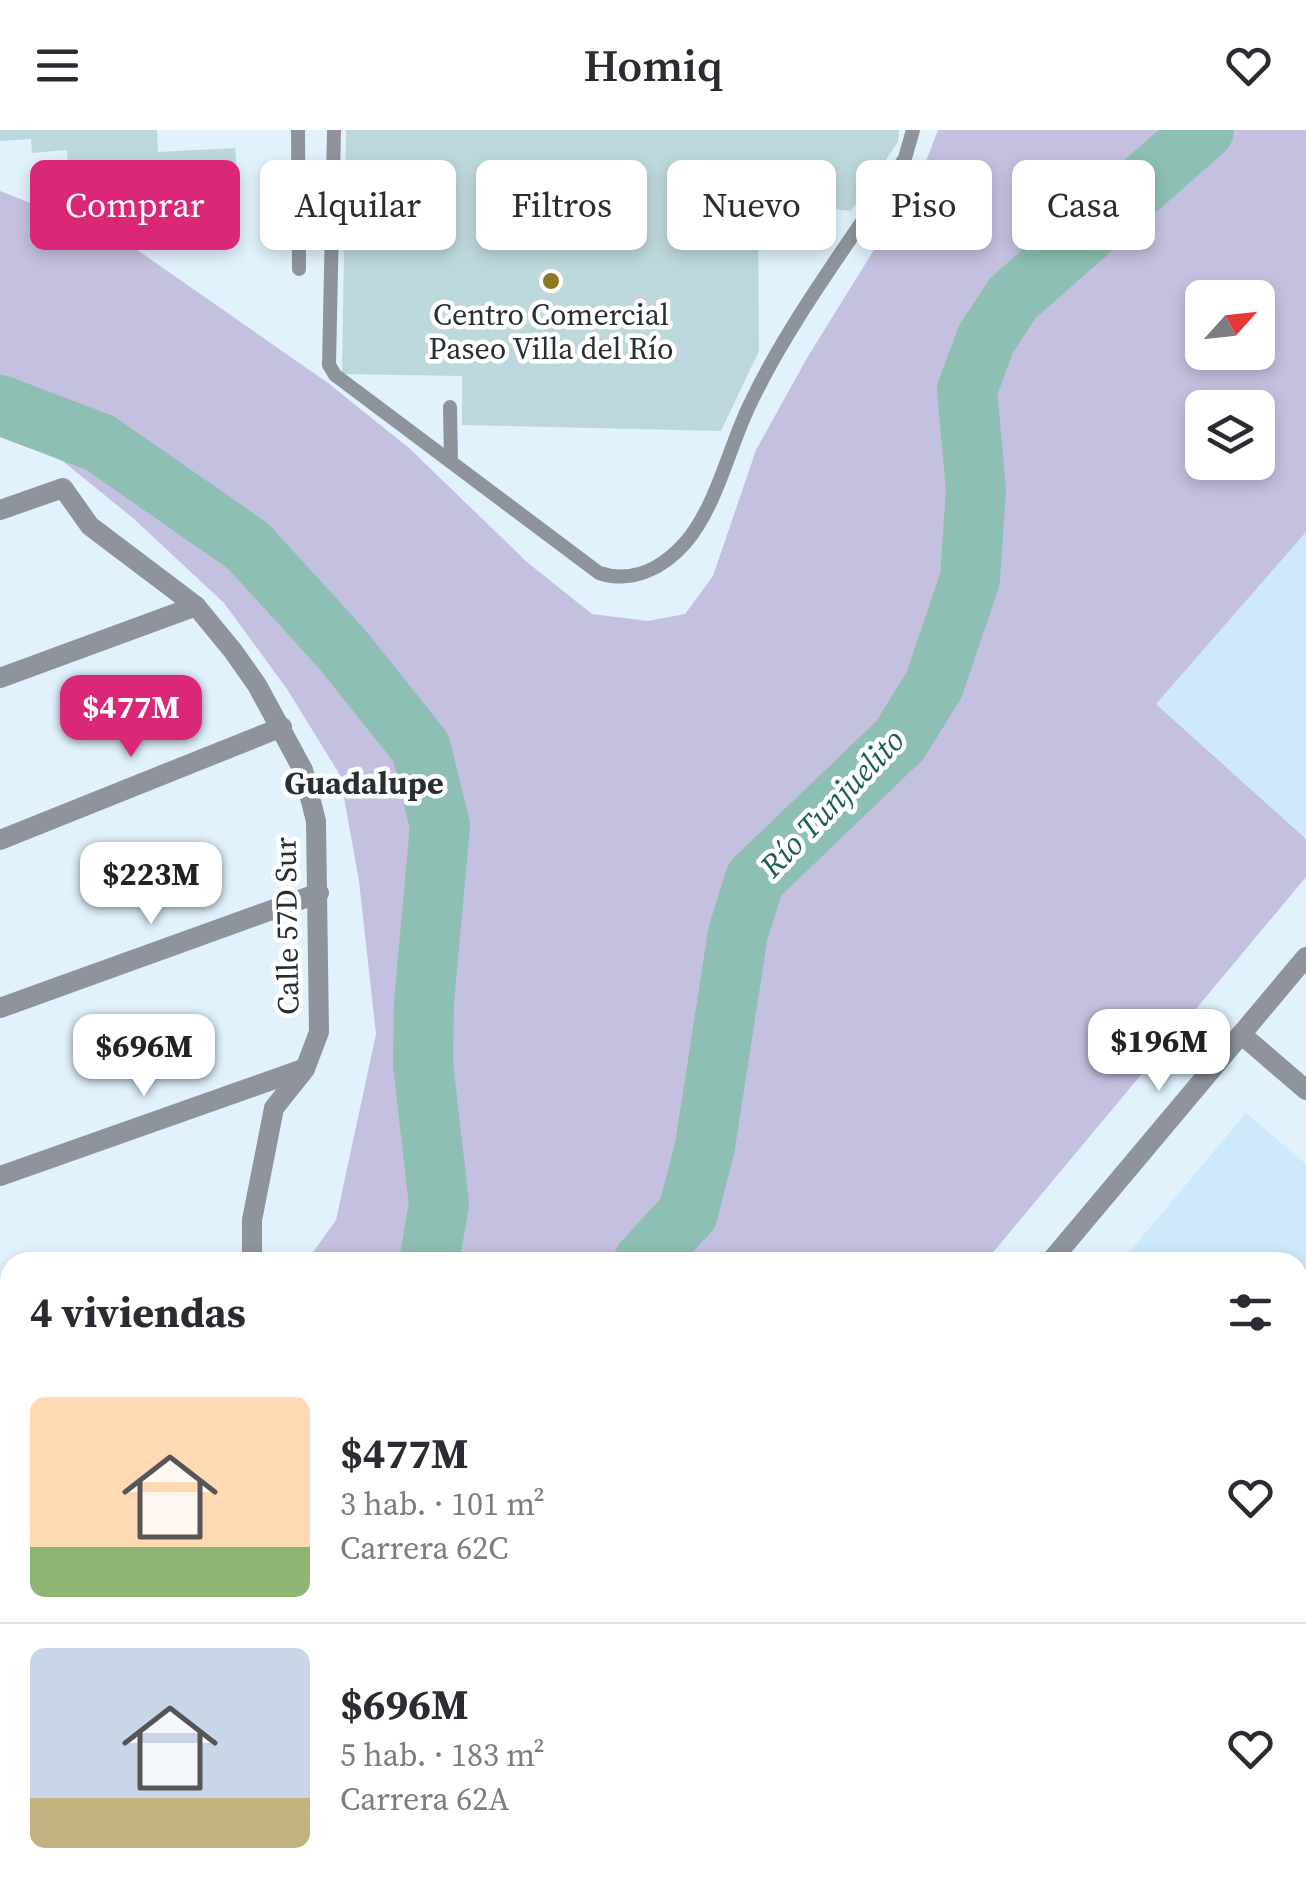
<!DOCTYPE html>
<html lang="es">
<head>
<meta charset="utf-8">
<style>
	body { margin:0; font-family:"Source Serif 4",serif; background:#f7f7f7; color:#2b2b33; height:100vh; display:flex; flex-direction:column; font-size:38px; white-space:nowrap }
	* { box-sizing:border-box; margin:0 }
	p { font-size:32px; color:#7c7c81 }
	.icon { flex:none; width:55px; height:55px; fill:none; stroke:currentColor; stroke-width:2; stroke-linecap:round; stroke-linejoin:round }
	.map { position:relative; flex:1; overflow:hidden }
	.side { position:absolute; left:0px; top:1122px; width:1308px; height:642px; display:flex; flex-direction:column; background:#fff; border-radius:30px 30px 0 0; box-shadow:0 5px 15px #0003 }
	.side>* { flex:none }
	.guide { position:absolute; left:30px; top:30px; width:1248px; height:90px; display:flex; gap:20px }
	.needle { width:65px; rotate:63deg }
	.tools { position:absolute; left:1185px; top:150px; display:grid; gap:20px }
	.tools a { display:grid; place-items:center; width:90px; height:90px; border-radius:15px; background:#fff; box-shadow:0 5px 15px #0003; font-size:50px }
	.price { position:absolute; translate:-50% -85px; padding:0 22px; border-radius:20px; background:#fff; color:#222; font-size:32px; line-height:65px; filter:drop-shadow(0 2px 5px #0008) }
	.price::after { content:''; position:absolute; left:50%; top:60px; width:30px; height:22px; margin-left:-15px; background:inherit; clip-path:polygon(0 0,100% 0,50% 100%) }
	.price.on { background:#db2777; color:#fff }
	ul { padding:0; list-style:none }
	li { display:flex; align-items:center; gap:30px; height:250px; padding:0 30px }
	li+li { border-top:2px solid #e1e1e2 }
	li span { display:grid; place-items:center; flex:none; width:280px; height:200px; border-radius:15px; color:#555 }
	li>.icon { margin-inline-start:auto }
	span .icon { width:120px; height:120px; fill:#fffc; stroke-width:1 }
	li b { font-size:42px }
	h2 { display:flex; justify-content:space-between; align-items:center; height:120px; padding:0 30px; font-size:42px }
	.chip { padding:0 35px; border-radius:15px; background:#fff; box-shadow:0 5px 15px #0003; font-size:35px; line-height:90px }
	.chip.on { background:#db2777; color:#fff }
	header { display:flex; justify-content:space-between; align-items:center; height:130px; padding:0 30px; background:#fff; font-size:45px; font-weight:600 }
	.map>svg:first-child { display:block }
</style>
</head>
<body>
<header><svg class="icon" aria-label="menu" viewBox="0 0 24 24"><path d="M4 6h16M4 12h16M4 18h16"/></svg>Homiq<svg class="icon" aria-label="heart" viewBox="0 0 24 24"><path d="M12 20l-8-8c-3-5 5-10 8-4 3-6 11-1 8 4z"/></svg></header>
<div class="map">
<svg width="1306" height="1763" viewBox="0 0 1306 1763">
	<rect width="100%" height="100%" fill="#e1f2fd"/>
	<!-- built -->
	<g fill="#cde9fb">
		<polygon points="1306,402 1306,709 1156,574"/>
		<polygon points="1246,983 1306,1034 1306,1763 1288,1763 1279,1755 1298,1755 1298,1132 1121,1132"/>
		<polygon points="283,1755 1113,1755 1122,1763 286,1763"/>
	</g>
	<!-- green -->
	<path fill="#c4c0df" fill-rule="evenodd" d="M 938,0 L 1306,0 L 1306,402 L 1156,574 L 1306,709 L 1306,747 L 985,1132 L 306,1132 L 336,1090 L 376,904 L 359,751 L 340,645 L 287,559 L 224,473 L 134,389 L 59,328 L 0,306 L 0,61 L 120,108 L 328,253 L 409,318 L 528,433 L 592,484 L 648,491 L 685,484 L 713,446 L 756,320 L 807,228 L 921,44 ZM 1202,168 L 1258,168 L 1258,222 L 1202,222 ZM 1202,278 L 1258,278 L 1258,332 L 1202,332 Z"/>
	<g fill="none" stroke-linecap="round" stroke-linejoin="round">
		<!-- river -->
		<g stroke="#8dbfb4" stroke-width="60">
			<polyline points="0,275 100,313 248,416 342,519 421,618 440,696 424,872 423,934 439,1074 429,1132"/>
			<polyline points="643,1132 688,1083 705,1016 738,803 755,749 900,610 934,555 970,449 976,360 967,260 986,209 1013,168 1204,0"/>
		</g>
	</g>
	<!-- building -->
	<g fill="#bdd8dc">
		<polygon points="0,0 157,0 158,22 235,18 237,45 96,54 95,35 68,36 67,20 32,23 31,9 0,11"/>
		<polygon points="346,0 899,0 898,12 851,81 758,71 759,221 721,301 462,295 462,246 342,244"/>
		<circle cx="222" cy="77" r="18"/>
		<circle cx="179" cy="81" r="18"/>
		<polygon points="1306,1174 1306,1218 1298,1210 1298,1184"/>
		<polygon points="1298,1687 1306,1694 1306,1738 1298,1748"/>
		<polygon points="472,1755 510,1755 519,1763 466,1763"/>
		<polygon points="546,1755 599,1755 608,1763 539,1763"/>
	</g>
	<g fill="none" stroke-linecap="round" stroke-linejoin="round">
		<!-- service -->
		<g stroke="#8f949c" stroke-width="14">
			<polyline points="298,0 299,139"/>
			<path d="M 334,0 L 329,235 L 335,245 L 599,443 C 633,454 663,438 686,412 C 717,375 729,317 750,274 C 791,188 853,108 905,28 L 913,0"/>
			<polyline points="450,277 451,331"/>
			<polyline points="0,1462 10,1488"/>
			<polyline points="0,1607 10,1634"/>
			<polyline points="55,1755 58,1763"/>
			<polyline points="112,1755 115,1763"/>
		</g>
		<!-- minor -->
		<g stroke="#8f949c" stroke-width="20">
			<polyline points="0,380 63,358 90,396 196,476 233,521 257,555 303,640 316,691 319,902 305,939 274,978 252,1090 252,1132"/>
			<polyline points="0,548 196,476"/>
			<polyline points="0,710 282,597"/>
			<polyline points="0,878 319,763"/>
			<polyline points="1241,904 1306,960"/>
			<polyline points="0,1046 303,939"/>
			<polyline points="1050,1132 1306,827"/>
			<polyline points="1168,1755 1177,1763"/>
		</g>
		<!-- trunk -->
		<g stroke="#363e4c" stroke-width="28">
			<polyline points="0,1394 10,1421"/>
			<polyline points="0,1709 10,1736"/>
			<polyline points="17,1755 20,1763"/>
			<polyline points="136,1755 139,1763"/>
		</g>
	</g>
	<!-- markers -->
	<circle fill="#8a791e" stroke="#fff" stroke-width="4" cx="551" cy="151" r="10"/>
	<g text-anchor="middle" stroke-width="9" stroke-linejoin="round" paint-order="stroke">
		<!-- poi labels -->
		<g font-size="30" fill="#272f34" stroke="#fff">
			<text x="551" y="195">Centro Comercial<tspan x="551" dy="34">Paseo Villa del Río</tspan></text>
		</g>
		<!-- street labels -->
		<g font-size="30" fill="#272f34" stroke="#fff">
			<text transform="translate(287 796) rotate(-91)" y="10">Calle 57D Sur</text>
		</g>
		<!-- neighbourhood labels -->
		<g font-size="32" font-weight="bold" fill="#272f34" stroke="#fff">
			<text x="364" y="664">Guadalupe</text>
		</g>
		<!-- water labels -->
		<g font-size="32" font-style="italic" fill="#1d5e54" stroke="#fff">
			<text transform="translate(832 673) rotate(-46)" y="11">Río Tunjuelito</text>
		</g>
	</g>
</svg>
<div class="tools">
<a><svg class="needle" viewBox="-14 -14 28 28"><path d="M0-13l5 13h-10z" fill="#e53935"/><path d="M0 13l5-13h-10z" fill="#7c7c81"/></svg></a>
<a><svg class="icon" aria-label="layers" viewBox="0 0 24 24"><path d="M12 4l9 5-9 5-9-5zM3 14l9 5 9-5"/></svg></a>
</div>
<b class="price on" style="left:131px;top:630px">$477M</b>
<b class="price" style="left:151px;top:797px">$223M</b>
<b class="price" style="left:1159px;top:964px">$196M</b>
<b class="price" style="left:144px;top:969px">$696M</b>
<div class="guide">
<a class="chip on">Comprar</a>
<a class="chip">Alquilar</a>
<a class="chip">Filtros</a>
<a class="chip">Nuevo</a>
<a class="chip">Piso</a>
<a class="chip">Casa</a>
</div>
<section class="side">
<h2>4 viviendas<svg class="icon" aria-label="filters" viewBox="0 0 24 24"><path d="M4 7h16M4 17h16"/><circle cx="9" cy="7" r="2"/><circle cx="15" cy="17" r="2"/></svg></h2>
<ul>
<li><span style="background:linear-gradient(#ffd9b3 75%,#8fb573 0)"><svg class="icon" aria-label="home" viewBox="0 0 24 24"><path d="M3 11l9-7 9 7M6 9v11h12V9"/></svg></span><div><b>$477M</b><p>3 hab. · 101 m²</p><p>Carrera 62C</p></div><svg class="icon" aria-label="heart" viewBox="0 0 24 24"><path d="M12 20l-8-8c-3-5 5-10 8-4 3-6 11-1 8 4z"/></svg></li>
<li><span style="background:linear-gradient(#c9d6e8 75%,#c2b280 0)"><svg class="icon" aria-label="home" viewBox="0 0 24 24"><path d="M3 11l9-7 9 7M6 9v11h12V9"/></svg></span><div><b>$696M</b><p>5 hab. · 183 m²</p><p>Carrera 62A</p></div><svg class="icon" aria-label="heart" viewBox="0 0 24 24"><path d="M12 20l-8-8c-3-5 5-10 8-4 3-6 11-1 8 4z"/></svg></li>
</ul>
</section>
</div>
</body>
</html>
